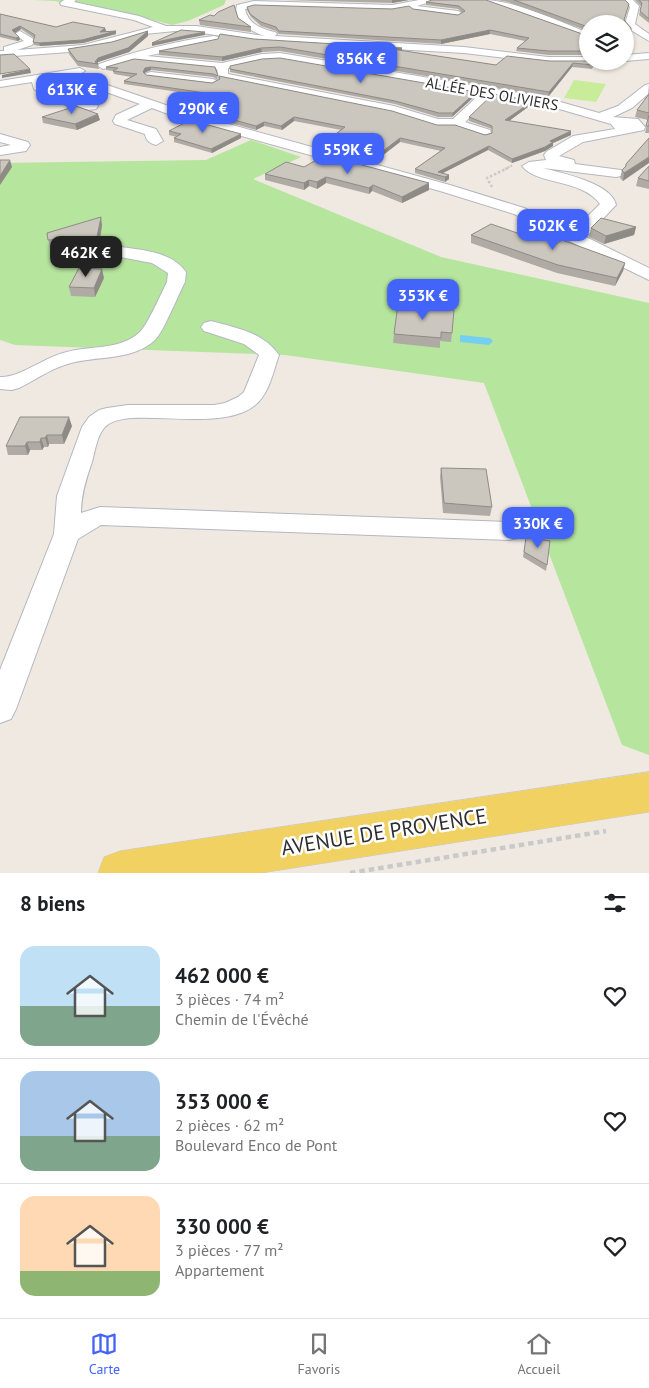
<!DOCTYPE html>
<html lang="fr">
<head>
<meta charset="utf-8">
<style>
	body { margin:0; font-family:"PT Sans",sans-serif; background:#f6f6f6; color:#202124; height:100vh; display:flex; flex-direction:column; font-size:19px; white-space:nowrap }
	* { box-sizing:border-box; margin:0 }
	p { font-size:16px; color:#757577 }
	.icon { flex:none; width:28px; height:28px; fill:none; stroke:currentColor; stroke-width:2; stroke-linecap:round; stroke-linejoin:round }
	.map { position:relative; height:873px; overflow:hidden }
	.panel { display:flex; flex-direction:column; background:#fff; flex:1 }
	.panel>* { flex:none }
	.controls { position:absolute; left:579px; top:15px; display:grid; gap:10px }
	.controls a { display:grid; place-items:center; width:55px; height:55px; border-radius:50%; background:#fff; box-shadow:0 1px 4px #0004; font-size:25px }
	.price { position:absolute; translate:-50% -42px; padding:0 11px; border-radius:10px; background:#4264fb; color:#fff; font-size:16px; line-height:32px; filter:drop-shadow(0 1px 2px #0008) }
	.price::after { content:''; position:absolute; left:50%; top:30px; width:15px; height:11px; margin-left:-8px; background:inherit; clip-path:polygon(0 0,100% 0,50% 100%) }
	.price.active { background:#222; color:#fff }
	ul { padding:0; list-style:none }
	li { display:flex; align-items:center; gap:15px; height:125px; padding:0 20px }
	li+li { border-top:1px solid #e0e0e0 }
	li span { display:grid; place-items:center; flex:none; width:140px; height:100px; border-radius:15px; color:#555 }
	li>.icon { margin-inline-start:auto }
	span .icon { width:60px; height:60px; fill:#fffc; stroke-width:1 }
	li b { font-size:21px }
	h2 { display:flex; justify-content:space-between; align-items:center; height:60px; padding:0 20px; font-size:21px }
	.tabs { display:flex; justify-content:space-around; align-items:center; height:70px; border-top:1px solid #e0e0e0; background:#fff; font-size:14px; color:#757577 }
	.tabs a { display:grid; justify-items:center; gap:2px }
	.tabs .active { color:#4264fb }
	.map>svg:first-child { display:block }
</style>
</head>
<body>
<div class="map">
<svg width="649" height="873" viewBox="0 0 649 873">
	<rect width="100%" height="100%" fill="#efe9e1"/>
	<!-- green -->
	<g fill="#b6e59e">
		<polygon points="33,0 226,0 224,5 188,21 172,25 138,16 55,1"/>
		<polygon points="251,140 301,157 253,179 441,257 649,303 649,755 622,745 484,383 285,355 15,345 0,340 0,163 206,160"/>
	</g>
	<!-- pitch -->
	<polygon fill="#c9ec9a" points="574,80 606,84 596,102 564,98"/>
	<!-- water -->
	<polygon fill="#75cff0" points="460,335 490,338 493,341 489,345 460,342"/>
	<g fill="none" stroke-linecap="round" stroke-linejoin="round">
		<!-- minor casing -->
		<g stroke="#b4b7c1" stroke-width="2">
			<g id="minor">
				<path d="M 64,0 L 76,0 L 74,2 L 139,16 L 166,26 L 196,26 L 265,36 C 252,32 232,22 237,5 L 254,1 L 392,5 L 419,0 L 437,0 L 417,6 L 458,11 L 463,14 L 458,17 L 413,11 L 409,7 L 392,11 L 254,7 L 245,9 C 248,24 262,29 275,32 L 277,34 L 275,36 L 464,47 L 548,57 L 588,57 L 588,61 L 592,61 L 588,63 L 548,63 L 464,53 L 254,41 L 196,32 L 175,31 L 145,34 L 112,45 L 83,51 L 0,57 L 0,51 L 4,51 L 4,47 L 24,41 L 15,34 L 20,31 L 35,40 L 32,45 L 17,50 L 83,45 L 153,27 L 134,20 L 61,5 L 60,3 Z"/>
				<path d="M 482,0 C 515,0 556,20 588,33 L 588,40 L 545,22 Z"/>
				<polygon points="624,0 633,0 639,6 635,24 649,34 649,41 629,29 625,24 630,7"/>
				<path d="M 214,36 L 218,37 L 218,41 L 147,56 L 222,63 L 262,54 L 280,53 L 543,97 L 599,113 L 618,106 L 645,85 L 649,84 L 648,94 L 632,108 L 613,117 L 638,119 L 645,127 L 644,130 L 583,142 L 559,156 L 574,160 L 575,164 L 621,170 L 623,173 L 621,176 L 616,177 L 543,168 C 561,173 612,183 616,205 L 613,208 L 586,237 L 649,268 L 649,280 L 514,214 L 440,191 L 184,120 L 152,108 L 127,120 L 156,129 L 163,141 L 156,145 C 150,143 146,141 145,134 L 115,124 L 113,121 L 116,115 L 140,104 L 64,77 L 43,80 L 44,85 L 68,97 L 96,103 L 98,106 L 96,109 C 79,113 48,99 34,89 L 32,82 L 0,87 L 0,81 L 80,68 L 85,71 L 78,75 L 192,114 L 450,185 L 524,208 L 573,231 L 600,204 C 583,179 536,185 522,166 L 529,162 L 546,160 L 544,155 L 546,152 L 573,136 L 615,129 L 611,124 L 542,104 L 492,96 L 465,122 L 490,130 L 491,133 L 490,136 L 485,137 L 455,127 L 437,127 L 392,113 L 219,78 L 217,69 L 134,60 L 103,69 L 98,66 L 99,64 C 137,51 174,41 214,36 ZM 280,59 L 480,94 L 453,119 L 438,119 L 394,106 L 228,74 L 228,68 L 262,60 Z"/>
				<polygon points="649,53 649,59 625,61 625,55"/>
				<polygon points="151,72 213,79 219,82 213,85 147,77 145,75 147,73"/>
				<polygon points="0,134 28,142 30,145 26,151 0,155 0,147 11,145 0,142"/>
				<path d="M 121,247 C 143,250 172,252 186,272 L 185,282 C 178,295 164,331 155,340 C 133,360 102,356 75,362 C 55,366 37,379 19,388 L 12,390 L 0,389 L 0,377 C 19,378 44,358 63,353 C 88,345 120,351 140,332 C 148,324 161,294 167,282 L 168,273 L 152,263 L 115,256 L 113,252 L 115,248 Z"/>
				<path d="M 211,321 C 236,328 263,332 279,355 C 273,372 269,395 254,406 C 218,434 129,405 106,426 C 97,434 95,451 92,462 C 86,479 81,495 81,513 L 100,507 L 509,522 L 518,524 L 522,531 L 518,538 L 509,540 L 101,525 L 78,539 L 16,709 L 11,719 L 0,723 L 0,670 L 54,534 L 57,496 L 82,427 L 89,417 L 99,410 L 107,408 L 128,405 L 214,405 L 225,403 L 238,397 L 244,392 L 259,355 L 244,344 L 204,331 L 201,327 L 204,323 Z"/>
			</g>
		</g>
		<!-- major casing -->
		<g stroke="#c9c9c9" stroke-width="1">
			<polygon id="major" points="649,772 649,812 261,873 98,873 104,857 120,851"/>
		</g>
		<!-- path-far2 -->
		<polyline stroke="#c9c9c9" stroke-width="2" stroke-dasharray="2 1" stroke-linecap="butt" points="505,169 513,165"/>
		<!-- path-far1 -->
		<polyline stroke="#c9c9c9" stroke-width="2.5" stroke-dasharray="2.5 2" stroke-linecap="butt" points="492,187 487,178 508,168"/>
		<!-- path -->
		<polyline stroke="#c9c9c9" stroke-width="4.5" stroke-dasharray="5.5 4" stroke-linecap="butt" points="350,873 606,831"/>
		<!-- minor -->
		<use href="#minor" fill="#fff" fill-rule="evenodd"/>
		<!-- major -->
		<use href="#major" fill="#f2d163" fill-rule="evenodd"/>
	</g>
	<!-- wall -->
	<g fill="#afaba4">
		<polygon points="284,0 409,0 392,3"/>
		<polygon points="486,0 588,36 588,55 548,55 516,51 517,48 525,41 490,34 441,44 279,34 276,31 261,26 251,17 247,10 247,7 413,9 458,15 462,13 458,9 426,5 426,2"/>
		<polygon points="497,0 625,0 629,4 624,20 631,28 631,49 630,53 625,54 625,24 588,24 588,31 508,2"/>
		<polygon points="635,0 649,0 649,23 639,15 641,6"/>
		<polygon points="0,14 56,27 105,28 106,31 116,31 116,34 83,43 40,46 34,45 33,42 34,38 21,29 15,33 19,37 20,40 17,41 0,37"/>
		<polygon points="214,16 238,18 251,27 251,32 200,25 199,20"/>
		<polygon points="148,31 148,36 129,52 98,62 98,64 99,69 78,66 69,54 68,49 112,42"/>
		<polygon points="254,39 402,48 402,51 496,65 549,61 596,61 592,69 572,67 548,97 280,51 262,52 222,61 159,55 159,51"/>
		<polygon points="230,66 476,95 452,117 438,117 395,104 230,72"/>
		<polygon points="106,67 215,67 218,80 213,77 151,70 146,72 144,73 146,75 212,83 219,80 219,76 437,125 485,135 492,133 492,129 469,121 469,117 532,104 509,121 571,131 571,135 553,143 553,146 545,151 512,163 488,150 443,173 449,179 445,182 415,173 415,169 441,151 400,142 374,162 339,153 339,149 354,140 337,136 337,133 341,130 294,121 282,130 264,126 256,130 205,116 205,112 212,109 212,97 124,84 124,81 131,77 114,74 113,71 106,70"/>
		<polygon points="649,94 649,133 645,133 648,120 635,117 637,110"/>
		<polygon points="42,117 100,120 77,130 43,123"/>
		<polygon points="169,131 241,138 212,153 174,142 174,138 177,137 169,135"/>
		<polygon points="649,138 623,181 620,178 622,170 625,168 626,164"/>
		<polygon points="649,166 649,189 636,186 638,178"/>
		<polygon points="304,167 429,190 402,203 372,191 369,194 326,183 317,189 309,186 304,190 265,180 265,174"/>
		<polygon points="102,225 99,245 50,248 47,233"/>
		<polygon points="636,227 634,235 604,244 589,237 591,228"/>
		<polygon points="471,235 526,236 556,244 625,263 623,271 615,286 557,273 471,243"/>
		<polygon points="104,278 95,297 71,296 69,287"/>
		<polygon points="398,304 452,333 451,342 440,341 440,348 393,343 394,334"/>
		<polygon points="72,426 64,444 49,444 48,447 44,447 42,450 30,450 28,455 8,455 6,446"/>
		<polygon points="441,468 492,507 490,516 443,513 440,477"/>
		<polygon points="526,537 547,565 546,571 523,557"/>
	</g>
	<!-- shaded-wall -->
	<g fill="#8e8b86">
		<polygon points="392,0 409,0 392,3"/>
		<polygon points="20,26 21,29 13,34 12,30"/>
		<polygon points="105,28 106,31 116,31 116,34 83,43 40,46 39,43 100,32"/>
		<polygon points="490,30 490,34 441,44 441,40"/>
		<polygon points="148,31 148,36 129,52 98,62 98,64 95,62 98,58"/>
		<polygon points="205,32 205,35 184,39 152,46 152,43 184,36"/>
		<polygon points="19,37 20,40 17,41 16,38"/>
		<polygon points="261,48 262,52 222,61 222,57"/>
		<polygon points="402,48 402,51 392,49"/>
		<polygon points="631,49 630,53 625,54 625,50"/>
		<polygon points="573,63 572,67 548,97 549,92"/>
		<polygon points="151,67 151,70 146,72 143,75 143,72 145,68"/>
		<polygon points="30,69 31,73 2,78 2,75"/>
		<polygon points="476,92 476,95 452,117 453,113"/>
		<polygon points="533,101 532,104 505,124 505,120"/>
		<polygon points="98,114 100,120 77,130 75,124"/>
		<polygon points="294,117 294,121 282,130 281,126"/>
		<polygon points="264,122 264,126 256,130 256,126"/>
		<polygon points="571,131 571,135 553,143 553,146 545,151 512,163 512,159"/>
		<polygon points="241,134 241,138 212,153 211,149"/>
		<polygon points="400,138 400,142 374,162 374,158"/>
		<polygon points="489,146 488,150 437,176 438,172"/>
		<polygon points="649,157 649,163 623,181 624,173"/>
		<polygon points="10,160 12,167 0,185 0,176"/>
		<polygon points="449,175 449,179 445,182 445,177"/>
		<polygon points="326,177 326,183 317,189 317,182"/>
		<polygon points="309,180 309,186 304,190 304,183"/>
		<polygon points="429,183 429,190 402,203 402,197"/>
		<polygon points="373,185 372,191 369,194 369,188"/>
		<polygon points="101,217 102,225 99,245 97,237"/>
		<polygon points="636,227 634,235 604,244 606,236"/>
		<polygon points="625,263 623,271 615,286 617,278"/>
		<polygon points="102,269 104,278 95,297 94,288"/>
		<polygon points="69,417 72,426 64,444 62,435"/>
		<polygon points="47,435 49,444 48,447 45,438"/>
		<polygon points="41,438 44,447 42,450 40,442"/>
		<polygon points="27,442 30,450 28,455 25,446"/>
	</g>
	<!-- building -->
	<g fill="#cbc7bf" stroke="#8e8b86">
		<polygon points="432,0 486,0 588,36 588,51 549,51 517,48 529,38 490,30 441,40 279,31 276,27 261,22 250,14 247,7 254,5 392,9 409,6 413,9 458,15 465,11 459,6 426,2"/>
		<polygon points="514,0 625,0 629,4 624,20 631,28 631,49 625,50 625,24 588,24 588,27"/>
		<polygon points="639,0 649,0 649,19 640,11 642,3"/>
		<polygon points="234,5 238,18 251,27 199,20 210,15 214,16 218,12"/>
		<polygon points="0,14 56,27 73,22 105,28 100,32 116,31 82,40 39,43 33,42 35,35 20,26 12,30 19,37 16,38 0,34"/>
		<polygon points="181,30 205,32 184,36 152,43"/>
		<polygon points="148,31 128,48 98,58 95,62 98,64 77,61 68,49 112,42"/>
		<polygon points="220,34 254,39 402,48 392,49 496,65 507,56 549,61 595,61 593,65 573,63 549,92 280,47 261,48 222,57 159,51 218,39"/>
		<polygon points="14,54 30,69 0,74 0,55"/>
		<polygon points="280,58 476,92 453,113 439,113 395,101 230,69 230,66 262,59"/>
		<polygon points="134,59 215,67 218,76 213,74 151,67 145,68 143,72 146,75 212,83 220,79 219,76 392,111 437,125 455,125 485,135 492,133 492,126 469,117 493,94 533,101 505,120 571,131 550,141 553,142 545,147 512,159 489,146 438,172 449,175 445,177 415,169 445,148 400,138 374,158 339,149 359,137 337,133 345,127 294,117 281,126 264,122 256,126 205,112 213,108 211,108 212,94 124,81 137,74 113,71 118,68 106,67"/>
		<polygon points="649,94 649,113 637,110"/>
		<polygon points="76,106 98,114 75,124 42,117"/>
		<polygon points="649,115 649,126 646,126"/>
		<polygon points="190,120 241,134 211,149 174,138 181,134 169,131"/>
		<polygon points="649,138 649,157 624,173 622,170 626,166 626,164"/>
		<polygon points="325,155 429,183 402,197 373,185 369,188 326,177 317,182 309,180 304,183 265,174 286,162 304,167"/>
		<polygon points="0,160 10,160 0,176"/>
		<polygon points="649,166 649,181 638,178"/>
		<polygon points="101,217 97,237 48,240 47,233"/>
		<polygon points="601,218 636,227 606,236 591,228"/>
		<polygon points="491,224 526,236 529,234 556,244 562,240 625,263 617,278 558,265 471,235"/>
		<polygon points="79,268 102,269 94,288 69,287"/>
		<polygon points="398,304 454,310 452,333 441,332 441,338 394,334"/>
		<polygon points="20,417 69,417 62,435 47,435 45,438 41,438 40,442 27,442 25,446 6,446"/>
		<polygon points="441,468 486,469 492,507 444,503"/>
		<polygon points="526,537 550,541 547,565 524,552"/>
	</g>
	<g text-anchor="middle" stroke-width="5" stroke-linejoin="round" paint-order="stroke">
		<!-- far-street labels -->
		<g font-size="15" fill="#2e2e2e" stroke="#fff">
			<text transform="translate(492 94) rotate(10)" y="5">ALLÉE DES OLIVIERS</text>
		</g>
		<!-- near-street labels -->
		<g font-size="21" fill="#2e2e2e" stroke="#fff">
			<text transform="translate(384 832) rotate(-9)" y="7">AVENUE DE PROVENCE</text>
		</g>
	</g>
</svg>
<div class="controls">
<a><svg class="icon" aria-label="layers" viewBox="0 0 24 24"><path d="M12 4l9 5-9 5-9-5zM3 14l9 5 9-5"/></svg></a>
</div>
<b class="price" style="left:361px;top:84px">856K €</b>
<b class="price" style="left:72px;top:115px">613K €</b>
<b class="price" style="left:203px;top:134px">290K €</b>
<b class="price" style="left:348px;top:175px">559K €</b>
<b class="price" style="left:553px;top:251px">502K €</b>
<b class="price active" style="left:86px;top:278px">462K €</b>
<b class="price" style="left:423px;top:321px">353K €</b>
<b class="price" style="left:538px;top:549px">330K €</b>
</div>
<section class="panel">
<h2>8 biens<svg class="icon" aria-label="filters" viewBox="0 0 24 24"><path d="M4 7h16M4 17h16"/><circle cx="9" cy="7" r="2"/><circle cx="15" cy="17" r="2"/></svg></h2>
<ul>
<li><span style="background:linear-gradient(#bfe0f5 60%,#7fa58c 0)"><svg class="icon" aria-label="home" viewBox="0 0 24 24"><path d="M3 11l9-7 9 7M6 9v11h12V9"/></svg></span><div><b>462 000 €</b><p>3 pièces · 74 m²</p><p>Chemin de l'Évêché</p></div><svg class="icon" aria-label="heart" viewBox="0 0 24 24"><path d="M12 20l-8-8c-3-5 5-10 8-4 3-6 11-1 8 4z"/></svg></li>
<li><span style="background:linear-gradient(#a9c7e8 65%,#7fa58c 0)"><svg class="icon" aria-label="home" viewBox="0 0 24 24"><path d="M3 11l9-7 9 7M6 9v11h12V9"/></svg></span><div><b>353 000 €</b><p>2 pièces · 62 m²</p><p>Boulevard Enco de Pont</p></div><svg class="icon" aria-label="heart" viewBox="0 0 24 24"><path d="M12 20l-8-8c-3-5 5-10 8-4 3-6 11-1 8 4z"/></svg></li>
<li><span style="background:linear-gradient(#ffd9b3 75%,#8fb573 0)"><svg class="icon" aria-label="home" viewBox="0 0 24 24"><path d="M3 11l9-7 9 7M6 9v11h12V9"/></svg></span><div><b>330 000 €</b><p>3 pièces · 77 m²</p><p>Appartement</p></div><svg class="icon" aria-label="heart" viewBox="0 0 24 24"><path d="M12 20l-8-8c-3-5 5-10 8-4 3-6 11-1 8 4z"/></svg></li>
</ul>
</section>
<nav class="tabs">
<a class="active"><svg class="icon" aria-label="map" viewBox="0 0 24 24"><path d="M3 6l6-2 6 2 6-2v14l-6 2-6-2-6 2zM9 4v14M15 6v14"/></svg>Carte</a>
<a><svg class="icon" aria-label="saved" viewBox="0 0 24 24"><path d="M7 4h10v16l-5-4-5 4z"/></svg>Favoris</a>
<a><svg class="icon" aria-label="home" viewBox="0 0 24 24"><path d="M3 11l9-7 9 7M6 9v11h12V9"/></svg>Accueil</a>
</nav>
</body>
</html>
